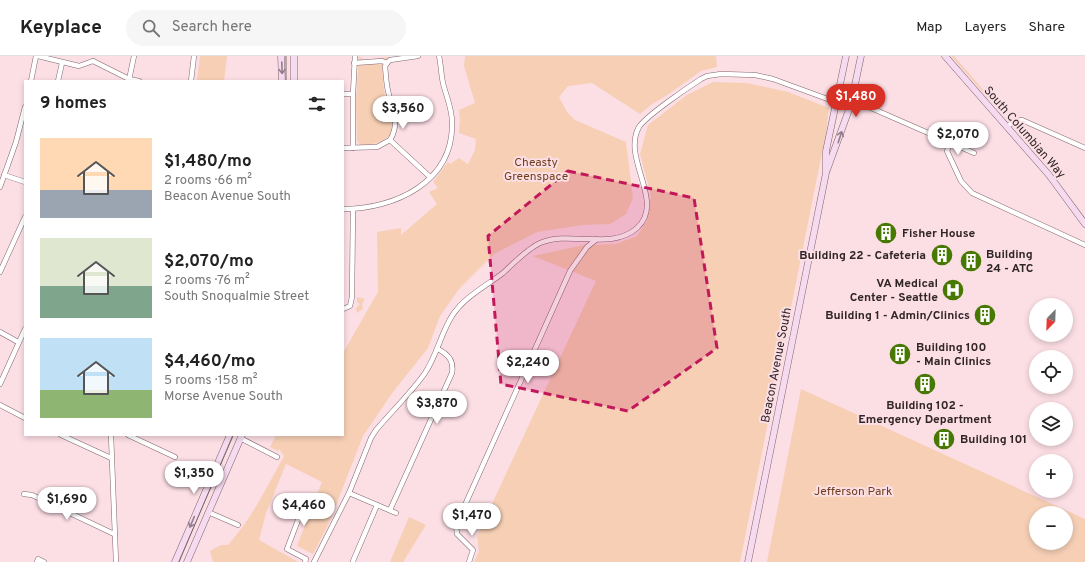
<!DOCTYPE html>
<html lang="en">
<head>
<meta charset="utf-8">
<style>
	body { margin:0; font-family:Overpass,sans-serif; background:#f6f6f6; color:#222; height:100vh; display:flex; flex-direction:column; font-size:15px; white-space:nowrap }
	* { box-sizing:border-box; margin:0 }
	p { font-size:13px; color:#767676 }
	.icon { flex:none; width:22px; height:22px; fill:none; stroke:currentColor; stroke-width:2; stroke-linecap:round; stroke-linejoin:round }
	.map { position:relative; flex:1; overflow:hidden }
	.panel { position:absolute; left:24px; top:24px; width:320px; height:356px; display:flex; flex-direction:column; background:#fff; border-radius:0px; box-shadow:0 2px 6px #0003 }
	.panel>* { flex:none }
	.needle { width:26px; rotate:203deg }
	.controls { position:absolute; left:1029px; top:242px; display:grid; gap:8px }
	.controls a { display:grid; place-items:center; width:44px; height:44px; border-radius:50%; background:#fff; box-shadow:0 2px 6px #0003; font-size:20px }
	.price { position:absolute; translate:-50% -34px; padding:0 9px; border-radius:14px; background:#fff; color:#222; font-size:13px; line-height:26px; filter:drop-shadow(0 1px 2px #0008) }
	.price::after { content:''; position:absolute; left:50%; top:24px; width:12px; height:9px; margin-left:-6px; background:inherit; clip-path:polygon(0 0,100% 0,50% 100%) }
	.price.on { background:#d93025; color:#fff }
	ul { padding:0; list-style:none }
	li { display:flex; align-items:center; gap:12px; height:100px; padding:0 16px }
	li span { display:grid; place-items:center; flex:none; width:112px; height:80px; border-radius:0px; color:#555 }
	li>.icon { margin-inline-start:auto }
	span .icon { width:48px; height:48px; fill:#fffc; stroke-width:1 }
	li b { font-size:17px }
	h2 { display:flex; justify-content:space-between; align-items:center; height:48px; padding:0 16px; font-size:17px }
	header { display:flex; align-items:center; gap:24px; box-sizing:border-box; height:56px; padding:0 20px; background:#fff; border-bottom:1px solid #e0e0e0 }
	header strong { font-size:19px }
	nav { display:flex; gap:22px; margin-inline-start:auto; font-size:14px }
	.search { width:280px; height:36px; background:#f6f6f6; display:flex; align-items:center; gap:10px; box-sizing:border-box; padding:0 14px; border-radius:22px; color:#767676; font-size:15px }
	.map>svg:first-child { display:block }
</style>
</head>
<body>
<header>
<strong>Keyplace</strong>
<div class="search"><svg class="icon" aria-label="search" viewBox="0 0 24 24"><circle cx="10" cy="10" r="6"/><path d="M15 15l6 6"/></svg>Search here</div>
<nav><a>Map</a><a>Layers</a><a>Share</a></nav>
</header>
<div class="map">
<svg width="1085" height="506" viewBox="0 0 1085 506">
	<rect width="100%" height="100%" fill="#fcdee5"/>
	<!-- green -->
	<g fill="#f6cfb5" fill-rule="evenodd">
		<polygon points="200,0 227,0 224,25 197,25"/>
		<path d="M 359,0 L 364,4 L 389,1 L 382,9 C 383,19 383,30 385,40 C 387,45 389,49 391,54 C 402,78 382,90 360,89 L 357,85 L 356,46 Z"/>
		<path d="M 465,0 L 716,0 L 717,11 L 701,15 L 666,40 L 652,48 L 640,58 L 592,27 L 568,30 L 559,41 L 567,56 L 575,64 L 626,86 L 633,142 L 626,158 L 610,168 L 582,169 L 537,176 L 494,198 L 459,233 L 440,260 L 428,292 L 393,336 L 363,380 L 329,467 L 313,498 L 297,490 L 322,426 L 286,408 L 266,457 L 259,484 L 298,506 L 213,506 L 210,495 L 221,489 L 228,489 C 252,462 267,431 284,400 L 279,393 L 278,395 L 270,391 L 276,379 L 343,379 L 343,297 L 378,236 L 377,176 L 401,172 L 401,179 L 437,148 L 429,136 L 438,132 L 433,126 L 448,106 L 450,108 L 459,102 L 468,108 L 475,94 L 476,83 L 459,77 L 460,63 L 459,54 L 475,47 L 464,10 Z"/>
		<polygon points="951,0 954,0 992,44 990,44"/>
		<polygon points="713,26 747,27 788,36 829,52 826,77 740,506 474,506 479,495 477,480 596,225 533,200 584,189 616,188 637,180 647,165 651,140 640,98 648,69 687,39"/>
		<polygon points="357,241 365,243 362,248 363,253 357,257 356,252 360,248 357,246"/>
		<path d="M 801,333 L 1085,463 L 1085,506 L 767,506 ZM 1036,457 L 1066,457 L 1066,487 L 1036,487 Z"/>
		<polygon points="409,461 426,469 403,506 390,506"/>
	</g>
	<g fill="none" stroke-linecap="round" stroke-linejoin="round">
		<!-- street casing -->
		<g stroke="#7f666c" stroke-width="5.5">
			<g id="street">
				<polyline points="38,0 79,10 93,5"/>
				<polyline points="93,5 129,23 139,25"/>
				<polyline points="354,7 382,5 387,7"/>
				<path d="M 387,7 L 385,10 C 386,19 386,29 389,39 C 393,55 400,68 390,84"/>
				<polyline points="387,7 390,4 418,0"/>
				<polyline points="129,24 134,0"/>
				<polyline points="31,25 36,0"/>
				<polyline points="58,25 62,7"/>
				<polyline points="191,25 194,0"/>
				<polyline points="343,38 353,38"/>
				<polyline points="1007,70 1016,65 1022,64 1085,92"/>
				<polyline points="950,87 947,95 961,125 972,137 1085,189"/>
				<polyline points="343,92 377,91 390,84 430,121"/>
				<polyline points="353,92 353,38 355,0"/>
				<polyline points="4,119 25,126"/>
				<polyline points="0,131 16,86 25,51"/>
				<path d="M 343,153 C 395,153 454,126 452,66 C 452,52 446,40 443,27 C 441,18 441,9 439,0"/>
				<polyline points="0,216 25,161"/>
				<polyline points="343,253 350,250 352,241 353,153"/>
				<polyline points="0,276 18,286"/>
				<polyline points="0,328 25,273"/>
				<polyline points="0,349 25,362"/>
				<polyline points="61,379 111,402"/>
				<polyline points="111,379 116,506"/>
				<polyline points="128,379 175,401"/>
				<polyline points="240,382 277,401"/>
				<polyline points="349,437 396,457"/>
				<polyline points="24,438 32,439 114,478"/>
				<path d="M 390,454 L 452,317 C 454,305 449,299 438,293"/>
				<polyline points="208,456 238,469"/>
				<polyline points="353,505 377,449"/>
				<polyline points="37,506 38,503 44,506"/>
				<polyline points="305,506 306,503 287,493 306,443"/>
				<path d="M 314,506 L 349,437 L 371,382 L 376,374 C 392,355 411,337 425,317 C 437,299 441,277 452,260 C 464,241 486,230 503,217 C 514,207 527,193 540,187 C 570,174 611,195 637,172 C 666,146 621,102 639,71 C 646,60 687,32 701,23 L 707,20 L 721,18 L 755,19 L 773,23 L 833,45 L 862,48 L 974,97"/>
				<polyline points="469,506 473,494 457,478 456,469 570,215 587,191 597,183"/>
			</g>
		</g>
		<!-- secondary casing -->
		<g stroke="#7f666c" stroke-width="7">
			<g id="secondary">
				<polyline points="281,0 282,25"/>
				<polyline points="294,0 294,25"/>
				<polyline points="945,0 1049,119 1085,168"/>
				<polyline points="827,114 851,48 861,0"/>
				<polyline points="175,506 230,379"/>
				<polyline points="187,506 242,379"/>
				<polyline points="748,506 826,117 826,95 846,0"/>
			</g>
		</g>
		<!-- street -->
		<use href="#street" stroke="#fff" stroke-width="4.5"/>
		<!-- secondary -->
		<use href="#secondary" stroke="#f6daef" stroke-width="6"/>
		<!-- tram -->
		<g stroke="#7d6b6f" stroke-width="1">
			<polyline points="286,0 286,25"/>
			<polyline points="179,506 233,379"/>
		</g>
	</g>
	<!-- one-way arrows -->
	<defs><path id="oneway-shaft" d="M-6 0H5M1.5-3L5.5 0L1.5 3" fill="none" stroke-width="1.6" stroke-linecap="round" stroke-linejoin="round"/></defs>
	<g stroke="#93808b">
		<use href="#oneway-shaft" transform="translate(282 12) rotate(88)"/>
		<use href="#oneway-shaft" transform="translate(840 81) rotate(-72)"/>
		<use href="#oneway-shaft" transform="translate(192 466) rotate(113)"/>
	</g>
	<!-- marked area -->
	<path fill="#c2185b" fill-opacity="0.2" stroke="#c2185b" stroke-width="3" stroke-dasharray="8 5" stroke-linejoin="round" d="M 568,115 L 694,142 L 717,292 L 628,355 L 501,328 L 488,180 Z"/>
	<!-- icons -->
	<defs>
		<g id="building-disc" transform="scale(1.15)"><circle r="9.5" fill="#467802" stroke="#fcdee5"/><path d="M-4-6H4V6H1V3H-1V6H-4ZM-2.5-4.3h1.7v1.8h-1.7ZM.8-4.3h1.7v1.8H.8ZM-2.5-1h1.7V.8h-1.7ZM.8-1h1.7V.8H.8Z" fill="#fff"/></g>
		<g id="hospital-disc" transform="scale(1.15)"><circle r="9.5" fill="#467802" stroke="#fcdee5"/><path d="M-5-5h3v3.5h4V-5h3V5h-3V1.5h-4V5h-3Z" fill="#fff"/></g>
	</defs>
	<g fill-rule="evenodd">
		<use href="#building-disc" x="886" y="177"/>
		<use href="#building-disc" x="942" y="199"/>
		<use href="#building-disc" x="971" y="205"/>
		<use href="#hospital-disc" x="953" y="234"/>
		<use href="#building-disc" x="985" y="259"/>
		<use href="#building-disc" x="900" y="298"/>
		<use href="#building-disc" x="925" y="328"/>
		<use href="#building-disc" x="944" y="383"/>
	</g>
	<g text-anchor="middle" stroke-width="4" stroke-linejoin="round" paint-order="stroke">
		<!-- street labels -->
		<g font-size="12" fill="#302527" stroke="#fcdee5">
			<text transform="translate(1025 76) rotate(49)" y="4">South Columbian Way</text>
			<text transform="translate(776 309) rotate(-79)" y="4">Beacon Avenue South</text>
		</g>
		<!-- park labels -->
		<g font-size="12" fill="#6f3f1c" stroke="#fcdee5">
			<text x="536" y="110">Cheasty<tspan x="536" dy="14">Greenspace</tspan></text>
			<text x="853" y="439">Jefferson Park</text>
		</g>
		<!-- poi labels -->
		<g font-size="12" font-weight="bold" fill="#302527" stroke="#fcdee5" text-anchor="start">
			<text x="902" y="181">Fisher House</text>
			<text x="986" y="202">Building<tspan x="986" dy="14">24 - ATC</tspan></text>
			<text x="926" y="203" text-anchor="end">Building 22 - Cafeteria</text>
			<text x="938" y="231" text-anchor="end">VA Medical<tspan x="938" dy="14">Center - Seattle</tspan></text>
			<text x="970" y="263" text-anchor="end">Building 1 - Admin/Clinics</text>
			<text x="916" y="295">Building 100<tspan x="916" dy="14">- Main Clinics</tspan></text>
			<text x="925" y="353" text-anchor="middle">Building 102 -<tspan x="925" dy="14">Emergency Department</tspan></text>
			<text x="960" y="387">Building 101</text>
		</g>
	</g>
</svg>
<div class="controls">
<a><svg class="needle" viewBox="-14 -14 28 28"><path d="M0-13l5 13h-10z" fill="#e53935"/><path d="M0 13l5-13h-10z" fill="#767676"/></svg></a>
<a><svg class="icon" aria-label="locate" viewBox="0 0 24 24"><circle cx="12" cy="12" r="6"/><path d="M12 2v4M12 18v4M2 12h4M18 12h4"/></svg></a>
<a><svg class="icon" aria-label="layers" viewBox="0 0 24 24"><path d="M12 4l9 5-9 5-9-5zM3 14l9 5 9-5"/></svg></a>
<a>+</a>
<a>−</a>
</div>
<b class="price on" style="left:856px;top:62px">$1,480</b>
<b class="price" style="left:403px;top:74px">$3,560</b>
<b class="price" style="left:958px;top:100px">$2,070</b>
<b class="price" style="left:528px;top:328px">$2,240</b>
<b class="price" style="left:437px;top:369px">$3,870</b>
<b class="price" style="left:194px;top:439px">$1,350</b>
<b class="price" style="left:67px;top:465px">$1,690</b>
<b class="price" style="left:304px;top:471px">$4,460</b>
<b class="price" style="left:472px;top:481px">$1,470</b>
<section class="panel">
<h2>9 homes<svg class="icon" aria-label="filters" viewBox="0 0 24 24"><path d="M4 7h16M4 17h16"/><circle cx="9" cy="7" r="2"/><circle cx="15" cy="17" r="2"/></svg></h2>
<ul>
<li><span style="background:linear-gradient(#ffd9b3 65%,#9aa5b1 0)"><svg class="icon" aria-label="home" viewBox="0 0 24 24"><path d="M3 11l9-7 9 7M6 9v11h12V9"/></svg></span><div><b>$1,480/mo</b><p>2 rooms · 66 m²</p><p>Beacon Avenue South</p></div></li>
<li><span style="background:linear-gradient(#dfe7d0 60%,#7fa58c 0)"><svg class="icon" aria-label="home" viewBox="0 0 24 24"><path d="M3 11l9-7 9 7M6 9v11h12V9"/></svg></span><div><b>$2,070/mo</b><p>2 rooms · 76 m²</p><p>South Snoqualmie Street</p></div></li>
<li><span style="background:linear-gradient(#bfe0f5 65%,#8fb573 0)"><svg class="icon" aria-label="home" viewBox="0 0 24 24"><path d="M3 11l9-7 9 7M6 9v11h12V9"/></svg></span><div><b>$4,460/mo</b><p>5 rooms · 158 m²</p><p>Morse Avenue South</p></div></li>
</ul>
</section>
</div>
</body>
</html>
